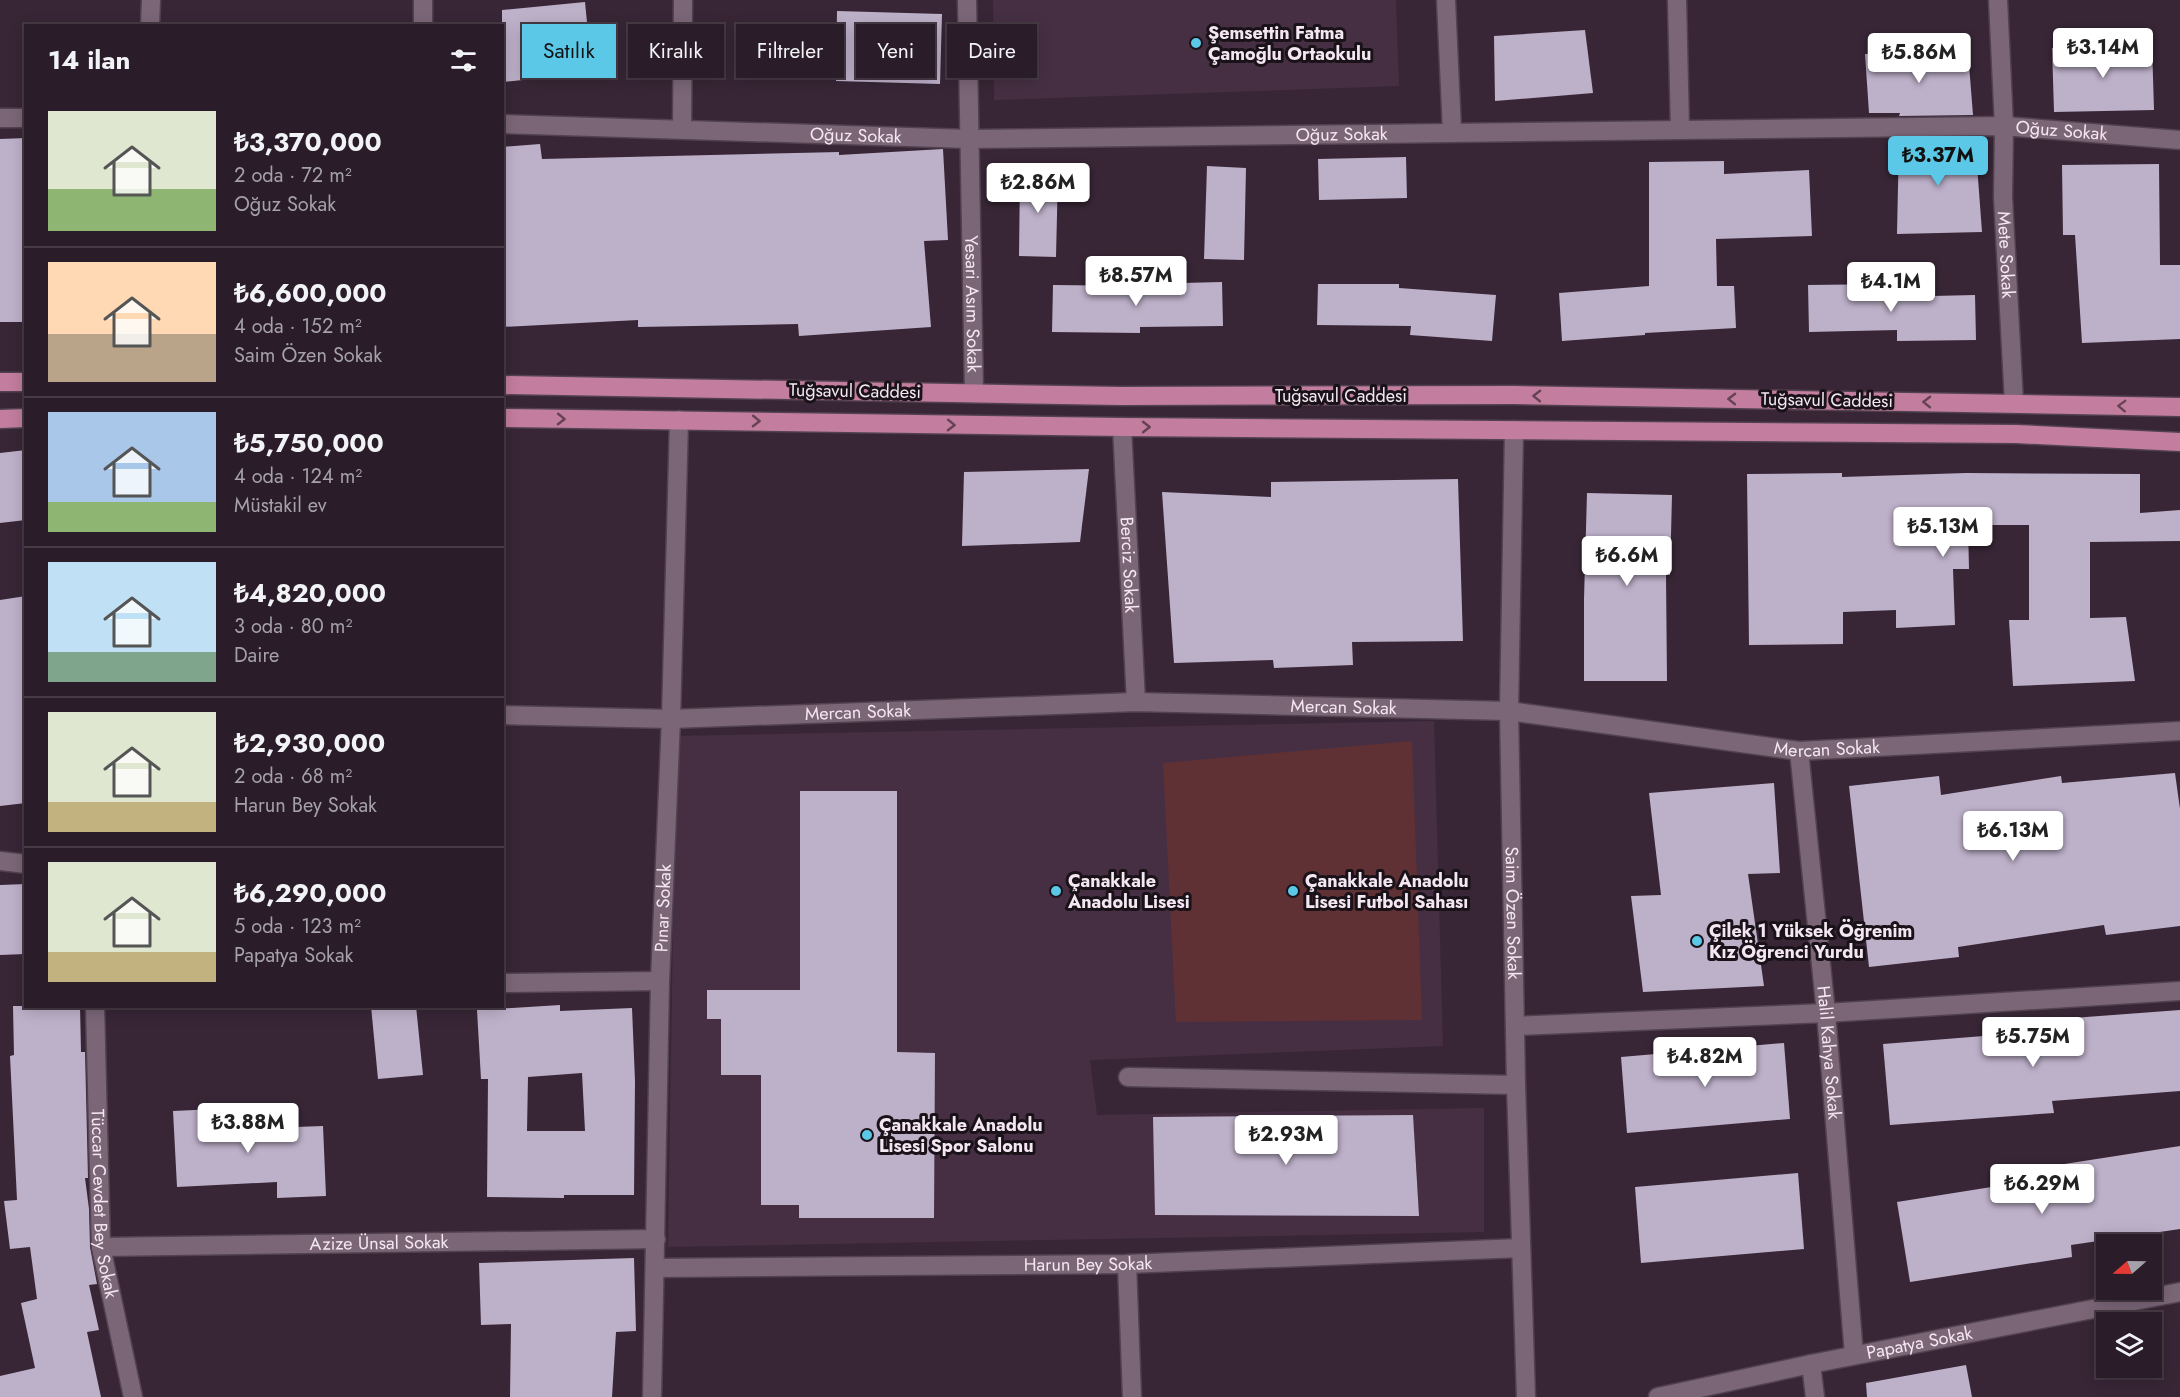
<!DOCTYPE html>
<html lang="tr">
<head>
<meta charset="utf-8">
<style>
	body { margin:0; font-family:Jost,sans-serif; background:#322530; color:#f1f3f6; height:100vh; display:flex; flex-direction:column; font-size:22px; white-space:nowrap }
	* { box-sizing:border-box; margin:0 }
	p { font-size:20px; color:#a5a1a8 }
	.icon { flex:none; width:33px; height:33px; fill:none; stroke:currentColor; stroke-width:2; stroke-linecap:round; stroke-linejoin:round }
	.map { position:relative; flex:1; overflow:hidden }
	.panel { position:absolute; left:24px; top:24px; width:480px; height:984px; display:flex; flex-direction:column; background:#2a1c28; border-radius:0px; box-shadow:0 3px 15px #0003,0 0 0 2px #463a45 }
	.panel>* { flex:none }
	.guide { position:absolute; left:522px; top:24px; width:570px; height:54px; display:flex; gap:12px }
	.needle { width:39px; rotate:250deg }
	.controls { position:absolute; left:2096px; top:1234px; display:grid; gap:12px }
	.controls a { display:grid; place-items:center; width:66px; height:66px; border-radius:0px; background:#2a1c28; box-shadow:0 3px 15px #0003,0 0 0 2px #463a45; font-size:30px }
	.price { position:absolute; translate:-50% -51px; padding:0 14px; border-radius:6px; background:#fff; color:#222; font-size:20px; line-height:39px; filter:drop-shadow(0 2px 3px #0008) }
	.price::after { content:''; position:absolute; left:50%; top:36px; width:18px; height:14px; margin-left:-9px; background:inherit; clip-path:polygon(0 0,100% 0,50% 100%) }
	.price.active { background:#5ac8e6; color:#111 }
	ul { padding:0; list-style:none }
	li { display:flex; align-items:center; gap:18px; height:150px; padding:0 24px }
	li+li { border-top:2px solid #463a45 }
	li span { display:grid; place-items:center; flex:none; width:168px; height:120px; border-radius:0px; color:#555 }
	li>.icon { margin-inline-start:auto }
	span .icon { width:72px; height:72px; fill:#fffc; stroke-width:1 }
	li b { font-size:26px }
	h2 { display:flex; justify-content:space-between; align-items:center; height:72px; padding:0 24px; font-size:26px }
	.chip { padding:0 21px; border-radius:0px; background:#2a1c28; box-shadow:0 3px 15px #0003,0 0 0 2px #463a45; font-size:21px; line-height:54px }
	.chip.active { background:#5ac8e6; color:#111 }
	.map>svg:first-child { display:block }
</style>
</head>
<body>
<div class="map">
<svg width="2180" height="1397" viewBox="0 0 2180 1397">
	<rect width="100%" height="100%" fill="#382636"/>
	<!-- built -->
	<g fill="#462f43">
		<polygon points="993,0 1396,0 1399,86 994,100"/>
		<polygon points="1434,721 1443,1046 1090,1060 1097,1115 1484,1108 1484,1232 668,1247 676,736"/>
	</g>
	<!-- pitch -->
	<polygon fill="#5f3135" points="1412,741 1422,1020 1176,1022 1163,763"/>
	<!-- building -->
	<g fill="#bdb0c9" fill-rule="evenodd">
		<polygon points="585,2 592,73 502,82 502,10"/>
		<polygon points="837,11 942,14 940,84 836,81"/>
		<polygon points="1585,30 1593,93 1495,101 1494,36"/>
		<polygon points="2152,45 2154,110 2054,112 2052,48"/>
		<polygon points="1968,52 1973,115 1899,116 1900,113 1869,113 1865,54"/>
		<polygon points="26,138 26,322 0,322 0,139"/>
		<polygon points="1975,138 1982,232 1897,234 1899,139"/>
		<polygon points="540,144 542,159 839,152 839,155 943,149 948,240 924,241 931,327 799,336 798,324 638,327 638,320 502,327 502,147"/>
		<polygon points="1406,157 1407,198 1319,200 1318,159"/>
		<polygon points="1724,161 1724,174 1809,170 1812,236 1716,239 1717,286 1734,286 1736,328 1645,333 1645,335 1562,341 1559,293 1649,286 1649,162"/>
		<polygon points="2159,164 2160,265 2180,265 2180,339 2082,343 2075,235 2063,235 2062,165"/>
		<polygon points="1207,166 1246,168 1244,260 1204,259"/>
		<polygon points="1020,172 1058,173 1056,257 1019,256"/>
		<polygon points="1222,282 1223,326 1140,327 1140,333 1052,332 1053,285 1143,286 1143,284"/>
		<polygon points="1318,284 1399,284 1399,288 1496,295 1492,341 1410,335 1411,326 1317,325"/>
		<polygon points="1889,284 1889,297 1975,295 1976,340 1897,341 1897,330 1809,332 1808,285"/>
		<polygon points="26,450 26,520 0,523 0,453"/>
		<polygon points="1089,469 1080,542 962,546 964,472"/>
		<polygon points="1842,473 1842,477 1966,473 2140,474 2140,513 2180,510 2180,541 2090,542 2090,618 2126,617 2135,681 2013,686 2009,620 2029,620 2029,525 1968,525 1969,569 1953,569 1955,625 1896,628 1896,610 1843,612 1843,644 1749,645 1747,474"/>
		<polygon points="1458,479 1463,641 1352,642 1353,665 1274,668 1273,660 1174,663 1162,492 1271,497 1271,482"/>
		<polygon points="1587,493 1672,495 1670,575 1666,575 1667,681 1584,681 1584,599"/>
		<polygon points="26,596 26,803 0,806 0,600"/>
		<polygon points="2175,773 2180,809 2180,926 2106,935 2104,925 1958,947 1959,957 1869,967 1849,786 1939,776 1941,795 2061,776 2062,783"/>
		<polygon points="1774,783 1780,873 1748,874 1764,986 1643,992 1631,896 1661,895 1649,793"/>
		<polygon points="800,791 897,791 897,1052 935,1053 934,1218 799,1218 799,1205 761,1205 761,1075 721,1075 721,1019 707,1019 707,990 800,990"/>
		<polygon points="26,884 26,954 0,955 0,885"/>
		<path d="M 560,1005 L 560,1011 L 632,1008 L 635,1081 L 634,1195 L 564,1195 L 564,1198 L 487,1197 L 488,1079 L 481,1079 L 477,1010 ZM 582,1073 L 585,1131 L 527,1131 L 528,1077 Z"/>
		<polygon points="13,1006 80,1006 81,1052 85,1052 88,1178 85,1178 89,1209 90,1247 97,1284 89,1285 99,1330 87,1332 101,1397 0,1397 0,1376 35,1368 21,1303 37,1299 30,1247 10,1249 4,1201 17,1200 10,1056 14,1055"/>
		<polygon points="371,1006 416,1006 423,1075 378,1079"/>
		<polygon points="2180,1010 2180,1091 2052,1101 2054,1113 1890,1125 1883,1044 2047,1031 2046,1020"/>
		<polygon points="1784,1043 1790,1119 1627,1133 1621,1057"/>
		<polygon points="238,1108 239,1129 323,1126 326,1196 277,1198 277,1182 177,1187 173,1111"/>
		<polygon points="1413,1115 1419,1216 1155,1215 1153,1117"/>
		<polygon points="2180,1146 2180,1229 2071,1245 2072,1257 1910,1282 1897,1202 2060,1176 2058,1165"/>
		<polygon points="1798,1173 1804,1249 1641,1263 1635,1187"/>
		<polygon points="634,1258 636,1331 616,1332 612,1397 510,1397 511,1324 481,1325 479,1263"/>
		<polygon points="1966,1365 1972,1397 1867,1397 1866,1383"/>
	</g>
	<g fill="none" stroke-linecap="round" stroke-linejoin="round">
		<!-- minor casing -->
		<g stroke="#524250" stroke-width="21">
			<g id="minor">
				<path id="s1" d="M 967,0 L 974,393"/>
				<polyline points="1446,0 1452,131"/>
				<polyline points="1677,0 1680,129"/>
				<path id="s2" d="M 1998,0 L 2004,126 L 2003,197 L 2014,403"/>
				<polyline points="150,26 151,0"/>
				<polyline points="423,26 423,0"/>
				<polyline points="0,118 26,118"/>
				<path id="s3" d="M 502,124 L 969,139 L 2004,126 L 2180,140"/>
				<polyline points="682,128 683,0"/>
				<path id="s4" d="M 1122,427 L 1136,702"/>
				<path id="s5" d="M 1514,430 L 1509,711 L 1516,1085 L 1526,1397"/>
				<path id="s6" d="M 502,715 L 671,719 L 1136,702 L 1509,711 L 1799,751 L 2180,731"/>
				<path id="s7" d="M 1799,751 L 1826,1013 L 1854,1355"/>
				<polyline points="0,861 26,864"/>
				<polyline points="502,983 660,981"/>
				<path id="s8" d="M 95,1006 L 101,1247 L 133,1397"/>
				<polyline points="1515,1026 1826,1013 2180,991"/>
				<polyline points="1128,1077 1516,1085"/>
				<path id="s9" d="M 101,1247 L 656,1239"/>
				<polyline points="1127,1264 1132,1397"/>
				<path id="s10" d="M 656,1268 L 1127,1264 L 1521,1248"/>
				<polyline points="1811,1364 1815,1397"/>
				<path id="s11" d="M 652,1397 L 660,981 L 671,719 L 679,420"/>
				<path id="s12" d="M 1658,1397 L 1811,1364 L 2180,1292"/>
			</g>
		</g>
		<!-- major casing -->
		<g stroke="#524250" stroke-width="21">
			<g id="major">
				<polyline points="0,382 26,382"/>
				<polyline points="502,385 1121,396 1515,395 2180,407"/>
				<polyline points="502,418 1122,427 2016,434 2180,442"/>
				<polyline points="0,419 26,418"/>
			</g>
		</g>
		<!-- minor -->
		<use href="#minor" stroke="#7b6678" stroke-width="18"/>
		<!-- major -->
		<use href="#major" stroke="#c27d9f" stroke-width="18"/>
	</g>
	<!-- one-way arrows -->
	<defs><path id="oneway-chevron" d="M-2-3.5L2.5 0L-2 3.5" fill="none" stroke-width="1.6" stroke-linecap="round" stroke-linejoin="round" transform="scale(1.5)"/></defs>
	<g stroke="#664255">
		<use href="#oneway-chevron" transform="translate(1537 396) rotate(-179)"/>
		<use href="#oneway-chevron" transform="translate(1732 399) rotate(-179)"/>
		<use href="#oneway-chevron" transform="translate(1927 402) rotate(-179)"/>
		<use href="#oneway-chevron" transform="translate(2122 406) rotate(-178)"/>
		<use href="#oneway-chevron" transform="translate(561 419) rotate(1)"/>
		<use href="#oneway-chevron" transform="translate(756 421) rotate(1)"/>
		<use href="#oneway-chevron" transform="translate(951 425) rotate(1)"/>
		<use href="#oneway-chevron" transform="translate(1146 427)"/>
	</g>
	<!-- markers -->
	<g fill="#5ac8e6" stroke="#1a1219" stroke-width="2">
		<circle cx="1196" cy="43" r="6"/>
		<circle cx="1056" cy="891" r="6"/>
		<circle cx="1293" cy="891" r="6"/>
		<circle cx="1697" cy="941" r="6"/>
		<circle cx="867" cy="1135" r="6"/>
	</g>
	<g text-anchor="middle" stroke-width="6" stroke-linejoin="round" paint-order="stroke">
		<!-- poi labels -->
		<g font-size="18" font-weight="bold" fill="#f4e7f2" stroke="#1a1219" text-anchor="start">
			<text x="1208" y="39">Şemsettin Fatma<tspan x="1208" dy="21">Çamoğlu Ortaokulu</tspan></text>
			<text x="1068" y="887">Çanakkale<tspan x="1068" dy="21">Anadolu Lisesi</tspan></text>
			<text x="1305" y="887">Çanakkale Anadolu<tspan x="1305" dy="21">Lisesi Futbol Sahası</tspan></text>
			<text x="1709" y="937">Çilek 1 Yüksek Öğrenim<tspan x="1709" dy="21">Kız Öğrenci Yurdu</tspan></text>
			<text x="879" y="1131">Çanakkale Anadolu<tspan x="879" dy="21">Lisesi Spor Salonu</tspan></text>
		</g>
		<!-- street labels -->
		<g font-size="18" fill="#f4e7f2" stroke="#1a1219">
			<text dy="6" stroke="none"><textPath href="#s3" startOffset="1560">Oğuz Sokak</textPath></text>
			<text dy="6" stroke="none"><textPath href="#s3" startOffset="840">Oğuz Sokak</textPath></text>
			<text dy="6" stroke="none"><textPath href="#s3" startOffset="354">Oğuz Sokak</textPath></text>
			<text dy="6" stroke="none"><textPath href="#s2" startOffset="255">Mete Sokak</textPath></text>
			<text dy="6" stroke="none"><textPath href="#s1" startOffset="304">Yesari Asım Sokak</textPath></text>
			<text transform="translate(855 391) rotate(1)" y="6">Tuğsavul Caddesi</text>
			<text x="1341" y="402">Tuğsavul Caddesi</text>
			<text transform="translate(1827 400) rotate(1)" y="6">Tuğsavul Caddesi</text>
			<text dy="6" stroke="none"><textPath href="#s4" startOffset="138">Berciz Sokak</textPath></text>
			<text dy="6" stroke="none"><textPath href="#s6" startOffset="842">Mercan Sokak</textPath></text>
			<text dy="6" stroke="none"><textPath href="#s6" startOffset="356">Mercan Sokak</textPath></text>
			<text dy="6" stroke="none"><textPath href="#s6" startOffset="1328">Mercan Sokak</textPath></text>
			<text dy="6" stroke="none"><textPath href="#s11" startOffset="489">Pınar Sokak</textPath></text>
			<text dy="6" stroke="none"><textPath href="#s5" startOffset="483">Saim Özen Sokak</textPath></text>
			<text dy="6" stroke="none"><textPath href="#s7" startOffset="303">Halil Kahya Sokak</textPath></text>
			<text dy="6" stroke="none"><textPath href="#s8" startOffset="198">Tüccar Cevdet Bey Sokak</textPath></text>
			<text dy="6" stroke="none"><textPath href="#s9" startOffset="278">Azize Ünsal Sokak</textPath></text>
			<text dy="6" stroke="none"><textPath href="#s10" startOffset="432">Harun Bey Sokak</textPath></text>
			<text dy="6" stroke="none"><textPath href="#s12" startOffset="267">Papatya Sokak</textPath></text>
		</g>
	</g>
</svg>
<div class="controls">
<a><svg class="needle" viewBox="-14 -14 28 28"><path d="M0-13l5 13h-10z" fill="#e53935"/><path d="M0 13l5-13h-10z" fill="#a5a1a8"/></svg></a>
<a><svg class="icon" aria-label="layers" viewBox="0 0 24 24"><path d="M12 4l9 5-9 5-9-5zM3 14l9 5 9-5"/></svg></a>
</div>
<b class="price" style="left:2103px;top:79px">₺3.14M</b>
<b class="price" style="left:1919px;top:84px">₺5.86M</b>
<b class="price active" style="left:1938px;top:187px">₺3.37M</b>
<b class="price" style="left:1038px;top:214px">₺2.86M</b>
<b class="price" style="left:1136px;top:307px">₺8.57M</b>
<b class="price" style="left:1891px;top:313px">₺4.1M</b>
<b class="price" style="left:1943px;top:558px">₺5.13M</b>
<b class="price" style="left:1627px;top:587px">₺6.6M</b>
<b class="price" style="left:2013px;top:862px">₺6.13M</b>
<b class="price" style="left:2033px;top:1068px">₺5.75M</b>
<b class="price" style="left:1705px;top:1088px">₺4.82M</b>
<b class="price" style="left:248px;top:1154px">₺3.88M</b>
<b class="price" style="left:1286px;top:1166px">₺2.93M</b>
<b class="price" style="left:2042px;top:1215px">₺6.29M</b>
<div class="guide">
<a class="chip active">Satılık</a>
<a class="chip">Kiralık</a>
<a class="chip">Filtreler</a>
<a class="chip">Yeni</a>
<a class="chip">Daire</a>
</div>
<section class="panel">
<h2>14 ilan<svg class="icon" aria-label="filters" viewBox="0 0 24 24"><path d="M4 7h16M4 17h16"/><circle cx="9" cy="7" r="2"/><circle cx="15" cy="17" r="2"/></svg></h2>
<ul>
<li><span style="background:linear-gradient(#dfe7d0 65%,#8fb573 0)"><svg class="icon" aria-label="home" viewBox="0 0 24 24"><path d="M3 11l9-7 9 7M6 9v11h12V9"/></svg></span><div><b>₺3,370,000</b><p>2 oda · 72 m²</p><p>Oğuz Sokak</p></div></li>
<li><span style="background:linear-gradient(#ffd9b3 60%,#b9a48a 0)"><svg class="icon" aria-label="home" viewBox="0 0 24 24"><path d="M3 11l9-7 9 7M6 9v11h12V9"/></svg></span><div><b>₺6,600,000</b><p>4 oda · 152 m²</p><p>Saim Özen Sokak</p></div></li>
<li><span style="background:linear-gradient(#a9c7e8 75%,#8fb573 0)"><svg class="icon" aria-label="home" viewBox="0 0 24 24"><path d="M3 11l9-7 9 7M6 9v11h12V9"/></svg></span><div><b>₺5,750,000</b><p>4 oda · 124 m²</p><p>Müstakil ev</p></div></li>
<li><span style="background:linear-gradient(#bfe0f5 75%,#7fa58c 0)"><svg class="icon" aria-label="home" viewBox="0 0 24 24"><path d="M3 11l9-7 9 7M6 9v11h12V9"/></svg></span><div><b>₺4,820,000</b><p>3 oda · 80 m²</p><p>Daire</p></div></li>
<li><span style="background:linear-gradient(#dfe7d0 75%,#c2b280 0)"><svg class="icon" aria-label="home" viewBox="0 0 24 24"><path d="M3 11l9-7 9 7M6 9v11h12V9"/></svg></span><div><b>₺2,930,000</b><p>2 oda · 68 m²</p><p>Harun Bey Sokak</p></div></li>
<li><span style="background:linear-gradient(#dfe7d0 75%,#c2b280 0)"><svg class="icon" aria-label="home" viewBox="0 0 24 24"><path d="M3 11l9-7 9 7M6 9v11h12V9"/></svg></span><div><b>₺6,290,000</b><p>5 oda · 123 m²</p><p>Papatya Sokak</p></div></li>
</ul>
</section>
</div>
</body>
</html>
